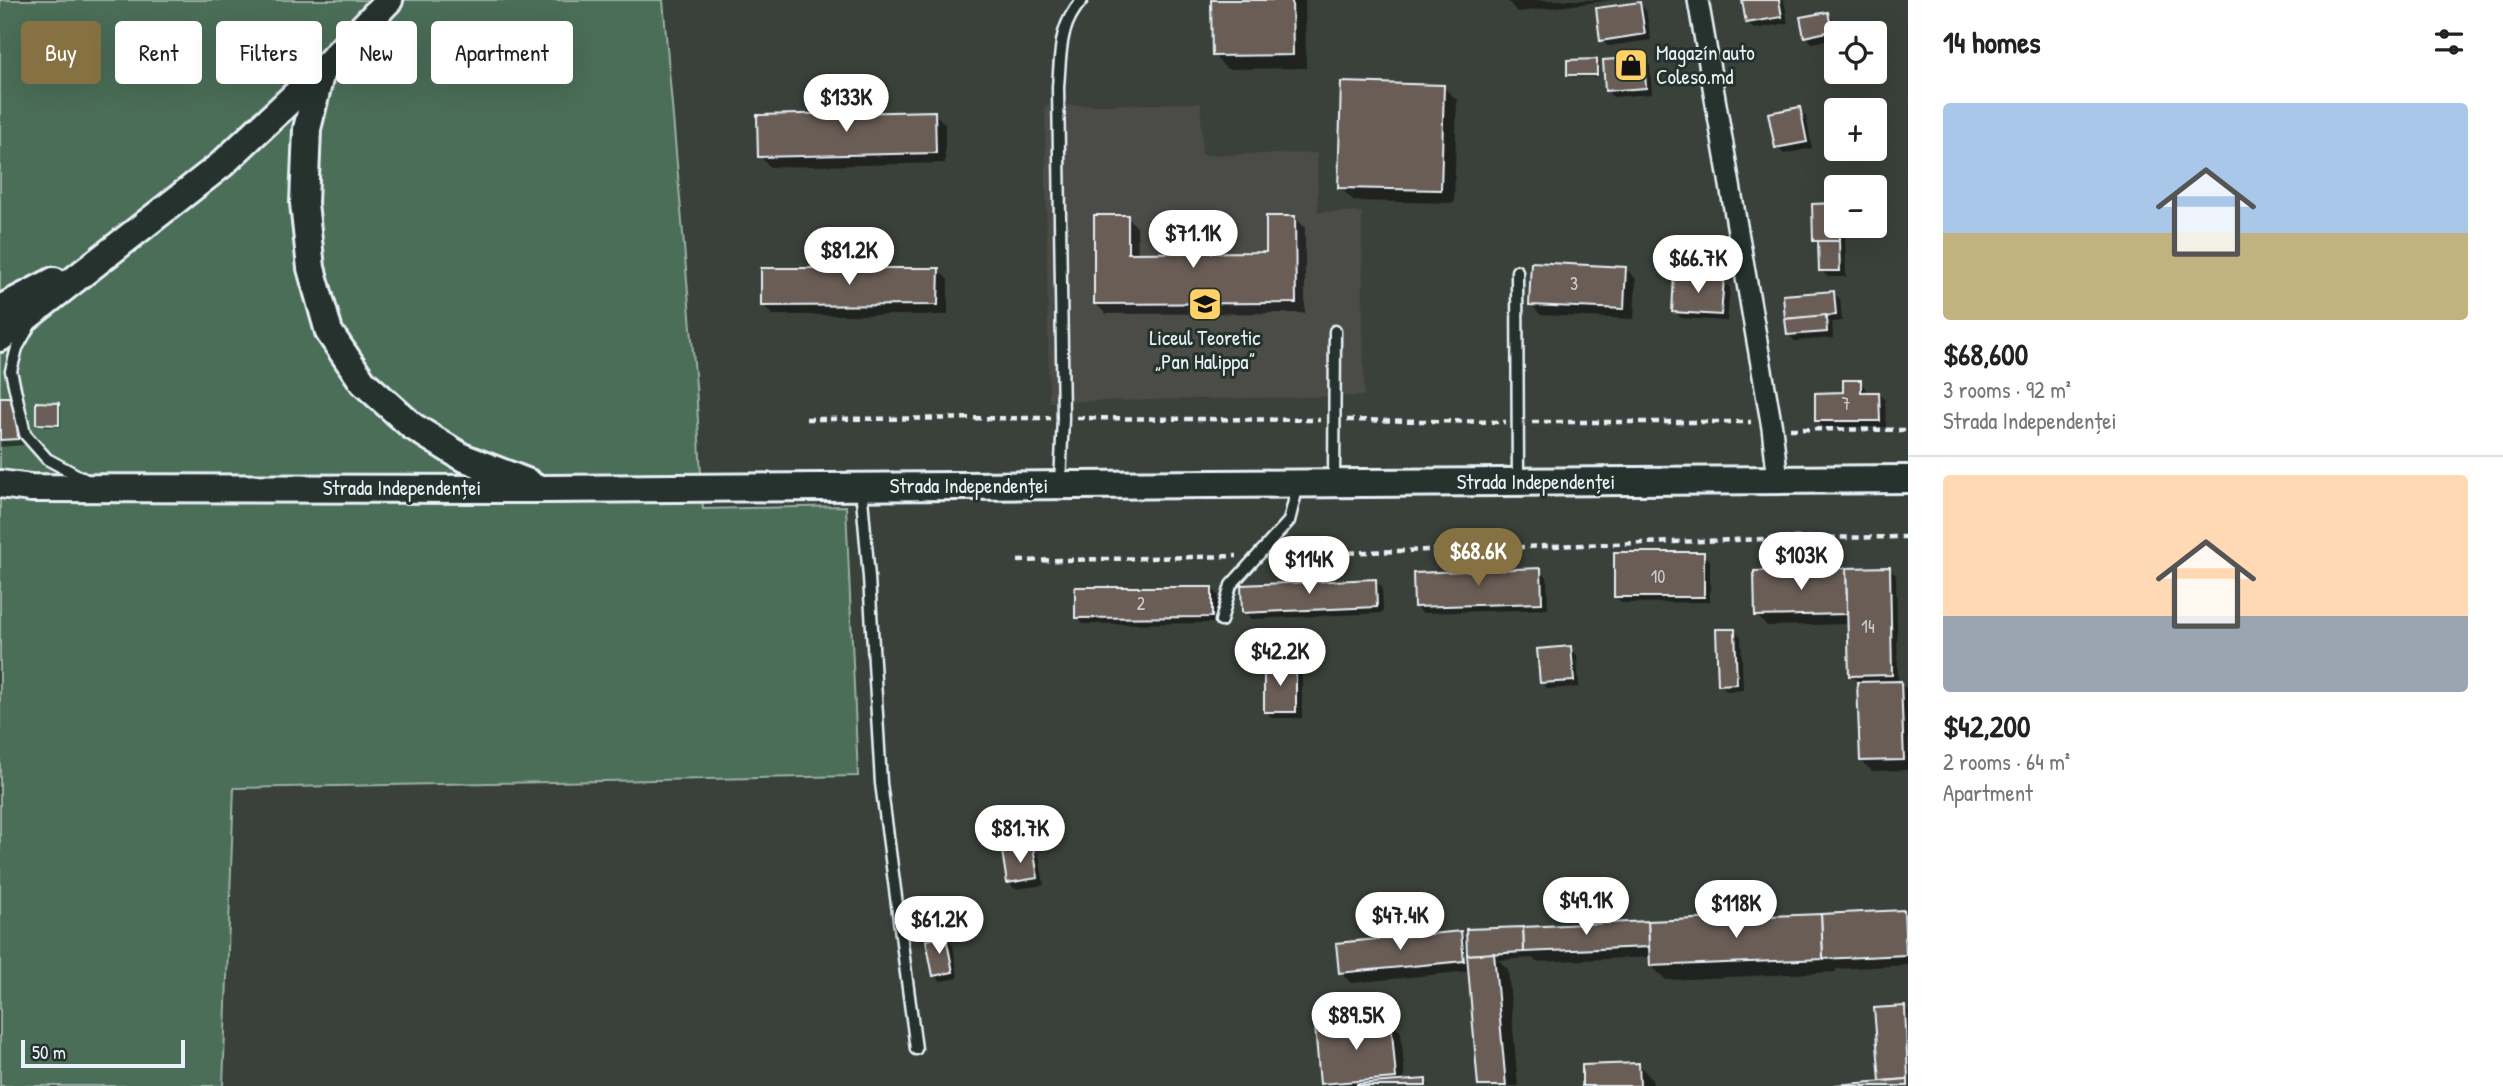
<!DOCTYPE html>
<html lang="en">
<head>
<meta charset="utf-8">
<style>
	body { margin:0; font-family:"Patrick Hand",sans-serif; background:#f6f6f6; color:#222; height:100vh; display:flex; flex-direction:column; font-size:26px; white-space:nowrap }
	* { box-sizing:border-box; margin:0 }
	p { font-size:23px; color:#767676 }
	.icon { flex:none; width:38px; height:38px; fill:none; stroke:currentColor; stroke-width:2; stroke-linecap:round; stroke-linejoin:round }
	.map { position:relative; flex:1; overflow:hidden }
	.side { display:flex; flex-direction:column; background:#fff; width:595px }
	.side>* { flex:none }
	.top-card { position:absolute; left:21px; top:21px; width:665px; height:63px; display:flex; gap:14px }
	.fabs { position:absolute; left:1824px; top:21px; display:grid; gap:14px }
	.fabs a { display:grid; place-items:center; width:63px; height:63px; border-radius:7px; background:#fff; box-shadow:0 7px 28px #0002; font-size:35px }
	.scale { position:absolute; left:21px; bottom:18px; width:164px; box-sizing:border-box; padding-left:7px; border:4px solid #e8f1f8; border-top:0; font-size:19px; line-height:24px; white-space:nowrap; color:#e8f1f8; -webkit-text-stroke:5px #26332d; paint-order:stroke }
	.price { position:absolute; translate:-50% -60px; padding:0 16px; border-radius:24px; background:#fff; color:#222; font-size:23px; line-height:46px; filter:drop-shadow(0 2px 4px #0008) }
	.price::after { content:''; position:absolute; left:50%; top:42px; width:21px; height:16px; margin-left:-10px; background:inherit; clip-path:polygon(0 0,100% 0,50% 100%) }
	.price.active { background:#857141; color:#fff }
	ul { padding:0; list-style:none }
	li { display:grid; align-content:center; gap:14px; height:371px; padding:0 35px }
	li+li { border-top:2px solid #e0e0e0 }
	li span { display:grid; place-items:center; height:217px; border-radius:7px; color:#555 }
	li>.icon { margin-inline-start:auto }
	span .icon { width:126px; height:126px; fill:#fffc; stroke-width:1 }
	li b { font-size:30px }
	h2 { display:flex; justify-content:space-between; align-items:center; height:84px; padding:0 35px; font-size:30px }
	.tag { padding:0 24px; border-radius:7px; background:#fff; box-shadow:0 7px 28px #0002; font-size:24px; line-height:63px }
	.tag.active { background:#857141; color:#fff }
	main { display:flex; flex:1; min-height:0 }
	.map>svg:first-child { display:block }
</style>
</head>
<body>
<main>
<div class="map">
<svg width="1908" height="1086" viewBox="0 0 1908 1086">
	<rect width="100%" height="100%" fill="#3a403a"/>
	<filter id="ink" filterUnits="userSpaceOnUse"><feTurbulence type="fractalNoise" baseFrequency=".0143" numOctaves="2"/><feDisplacementMap in="SourceGraphic" scale="14" xChannelSelector="R" yChannelSelector="G"/><feConvolveMatrix kernelMatrix="1 2 1 2 8 2 1 2 1" color-interpolation-filters="sRGB"/></filter>
	<g filter="url(#ink)">
		<!-- built -->
		<polygon fill="#4b4c47" points="1201,103 1202,155 1317,153 1318,212 1362,212 1364,396 1049,402 1045,106"/>
		<!-- green -->
		<polygon fill="#4c6e59" stroke="#9ab0a8" stroke-width="2" points="0,0 663,0 696,386 703,509 846,506 858,776 234,788 223,1086 0,1086"/>
		<!-- shadow -->
		<g fill="#0007">
			<polygon points="1213,0 1305,0 1306,68 1227,69 1213,55"/>
			<polygon points="1507,0 1613,0 1517,12"/>
			<polygon points="1744,0 1784,0 1788,23 1754,29 1747,22"/>
			<polygon points="1639,3 1646,10 1651,40 1608,46 1602,40"/>
			<polygon points="1827,14 1834,20 1836,38 1812,43 1806,36"/>
			<polygon points="1643,59 1650,66 1652,94 1613,97 1606,90"/>
			<polygon points="1596,61 1599,64 1599,77 1572,77 1569,75"/>
			<polygon points="1443,87 1457,100 1454,203 1354,201 1340,187"/>
			<polygon points="1799,109 1806,116 1812,148 1784,154 1777,147"/>
			<polygon points="934,113 945,124 945,163 770,167 760,156"/>
			<polygon points="1127,217 1137,227 1138,255 1268,254 1295,217 1305,228 1305,313 1106,314 1096,304"/>
			<polygon points="1836,226 1854,226 1854,236 1845,237 1846,277 1828,277 1821,270 1820,247 1814,241"/>
			<polygon points="1625,268 1636,279 1634,319 1541,315 1531,305"/>
			<polygon points="938,269 948,280 948,315 773,315 763,305"/>
			<polygon points="1723,281 1730,288 1727,321 1681,318 1674,311"/>
			<polygon points="1834,293 1840,299 1842,321 1832,322 1833,338 1795,341 1788,334"/>
			<polygon points="1860,382 1866,389 1867,394 1879,393 1885,400 1886,427 1823,427 1817,421"/>
			<polygon points="0,399 22,405 24,445 0,447"/>
			<polygon points="58,404 61,407 61,427 40,427 38,424"/>
			<polygon points="1703,553 1710,560 1710,602 1622,603 1616,597"/>
			<polygon points="1889,569 1896,575 1898,683 1908,690 1908,770 1872,771 1861,761 1859,682 1850,675 1849,624 1767,626 1757,616 1756,572"/>
			<polygon points="1540,570 1547,577 1548,609 1422,613 1416,607"/>
			<polygon points="1375,581 1382,587 1383,613 1251,619 1244,612"/>
			<polygon points="1211,588 1218,595 1218,623 1083,624 1077,617"/>
			<polygon points="1735,630 1741,637 1743,690 1727,691 1720,684"/>
			<polygon points="1570,648 1577,655 1579,687 1548,689 1541,682"/>
			<polygon points="1296,667 1302,673 1302,718 1273,718 1266,712"/>
			<polygon points="1033,849 1039,855 1044,885 1015,889 1008,882"/>
			<polygon points="1904,912 1908,916 1908,965 1836,969 1836,972 1666,980 1652,966 1651,957 1536,962 1533,958 1498,960 1508,969 1518,1086 1480,1086 1470,971 1351,983 1340,972 1460,932 1468,941 1468,931"/>
			<polygon points="946,939 953,945 958,978 941,981 934,975"/>
			<polygon points="1904,1007 1908,1011 1908,1086 1842,1086 1882,1083 1876,1010"/>
			<polygon points="1391,1022 1401,1032 1405,1082 1425,1081 1430,1086 1324,1086 1322,1084"/>
			<polygon points="1639,1065 1652,1079 1653,1086 1584,1086"/>
		</g>
		<!-- building -->
		<g fill="#695d57" stroke="#e8f1f8" stroke-width="2">
			<polygon points="1211,0 1292,0 1293,55 1212,56"/>
			<polygon points="1742,0 1779,0 1782,17 1746,23"/>
			<polygon points="1640,2 1645,34 1600,41 1596,8"/>
			<polygon points="1828,12 1832,31 1804,37 1800,17"/>
			<polygon points="1644,57 1646,88 1605,91 1603,60"/>
			<polygon points="1597,59 1597,75 1567,75 1567,60"/>
			<polygon points="1341,82 1444,85 1441,190 1338,188"/>
			<polygon points="1800,107 1807,142 1775,148 1768,113"/>
			<polygon points="935,111 936,153 758,157 757,115"/>
			<polygon points="1836,203 1836,226 1848,226 1848,230 1839,231 1839,241 1813,241 1812,204"/>
			<polygon points="1094,215 1128,215 1128,253 1266,252 1266,216 1295,216 1296,303 1094,304"/>
			<polygon points="1818,241 1839,241 1840,271 1819,271"/>
			<polygon points="1531,262 1626,267 1624,309 1529,305"/>
			<polygon points="761,268 939,268 938,305 761,306"/>
			<polygon points="1674,276 1724,279 1721,315 1672,312"/>
			<polygon points="1834,291 1836,315 1785,319 1783,295"/>
			<polygon points="1826,315 1827,332 1787,335 1785,319"/>
			<polygon points="1843,380 1861,380 1861,392 1879,392 1880,421 1815,421 1815,393 1843,392"/>
			<polygon points="0,397 16,397 18,439 0,440"/>
			<polygon points="36,402 59,403 59,425 36,424"/>
			<rect x="1614" y="552" width="90" height="45"/>
			<polygon points="1890,567 1892,675 1849,676 1846,568"/>
			<polygon points="1541,568 1542,603 1414,607 1413,573"/>
			<polygon points="1846,568 1847,614 1755,616 1754,571"/>
			<polygon points="1376,579 1377,607 1242,613 1241,585"/>
			<polygon points="1075,587 1212,587 1212,617 1075,618"/>
			<polygon points="1716,629 1735,629 1737,684 1718,685"/>
			<polygon points="1571,646 1574,681 1540,683 1537,649"/>
			<rect x="1264" y="665" width="32" height="47"/>
			<polygon points="1901,681 1904,760 1860,761 1857,682"/>
			<polygon points="1033,847 1038,878 1007,883 1002,851"/>
			<polygon points="1904,910 1906,955 1823,959 1821,914"/>
			<polygon points="1821,914 1823,959 1650,966 1648,921"/>
			<polygon points="1648,921 1649,947 1524,952 1523,927"/>
			<polygon points="1523,927 1524,952 1467,955 1466,929"/>
			<polygon points="1461,931 1464,961 1339,973 1336,943"/>
			<polygon points="946,937 953,972 933,976 926,940"/>
			<polygon points="1494,953 1506,1086 1478,1086 1467,955"/>
			<polygon points="1905,1006 1908,1079 1880,1081 1874,1008"/>
			<polygon points="1391,1020 1396,1078 1320,1084 1315,1026"/>
			<polygon points="1639,1063 1640,1086 1582,1086 1582,1065"/>
			<polygon points="1426,1079 1426,1086 1357,1086 1357,1084"/>
			<polygon points="1908,1079 1908,1086 1836,1086 1836,1085"/>
		</g>
		<g fill="none" stroke-linecap="round" stroke-linejoin="round">
			<!-- service casing -->
			<g stroke="#e8f1f8" stroke-width="15">
				<g id="service">
					<polyline points="1517,271 1518,481"/>
					<polyline points="30,325 17,348 11,371 25,434 47,459 86,480"/>
					<polyline points="1334,481 1335,331"/>
					<path d="M 1060,483 L 1063,418 L 1058,87 C 1061,53 1058,27 1082,0"/>
					<polyline points="861,487 869,577 881,783 916,1049"/>
					<polyline points="1221,621 1231,585 1289,521 1298,485"/>
				</g>
			</g>
			<!-- minor casing -->
			<g stroke="#e8f1f8" stroke-width="24">
				<polyline id="minor" points="1698,0 1772,428 1778,480"/>
			</g>
			<!-- secondary casing -->
			<g stroke="#e8f1f8" stroke-width="32">
				<g id="secondary">
					<polyline points="321,71 307,129 304,203 311,268 329,332 363,382 412,426 462,457 529,483"/>
					<polyline points="0,309 54,281"/>
					<polyline points="0,338 221,165 321,71 389,0"/>
					<polyline points="0,484 31,488 543,489 1908,479"/>
				</g>
			</g>
			<!-- path -->
			<g stroke="#e8f1f8" stroke-width="4.5" stroke-dasharray="7 5" stroke-linecap="butt">
				<polyline points="1077,418 1320,420"/>
				<polyline points="806,419 1051,418"/>
				<polyline points="1347,420 1506,422"/>
				<polyline points="1532,422 1751,422"/>
				<polyline points="1790,429 1908,430"/>
				<polyline points="1277,555 1795,538 1908,537"/>
				<polyline points="1018,561 1237,556"/>
			</g>
			<!-- service -->
			<use href="#service" stroke="#26332d" stroke-width="10"/>
			<!-- minor -->
			<use href="#minor" stroke="#26332d" stroke-width="19"/>
			<!-- secondary -->
			<use href="#secondary" stroke="#26332d" stroke-width="26"/>
		</g>
	</g>
	<!-- icons -->
	<defs>
		<g id="shop-square" transform="scale(1.75)"><rect x="-9" y="-9" width="18" height="18" rx="4" fill="#ffd166" stroke="#26332d"/><path d="M-5-2.5h2.3a2.7 3.5 0 0 1 5.4 0H5L5.5 6h-11ZM-1.5-2.5h3a1.5 2.3 0 0 0-3 0Z" fill="#111"/></g>
		<g id="school-square" transform="scale(1.75)"><rect x="-9" y="-9" width="18" height="18" rx="4" fill="#ffd166" stroke="#26332d"/><path d="M0-5L7-2L0 1L-7-2ZM-4 1L0 2.5L4 1V4Q0 6-4 4Z" fill="#111"/></g>
	</defs>
	<g fill-rule="evenodd">
		<use href="#shop-square" x="1631" y="65"/>
		<use href="#school-square" x="1205" y="304"/>
	</g>
	<g text-anchor="middle" stroke-width="6" stroke-linejoin="round" paint-order="stroke">
		<!-- number labels -->
		<g font-size="18" fill="#c8ccd0">
			<text x="1574" y="290">3</text>
			<text x="1846" y="410">7</text>
			<text x="1658" y="583">10</text>
			<text x="1141" y="610">2</text>
			<text x="1868" y="633">14</text>
		</g>
		<!-- poi labels -->
		<g font-size="21" fill="#e8f1f8" stroke="#26332d" text-anchor="start">
			<text x="1656" y="60">Magazín auto<tspan x="1656" dy="24">Coleso.md</tspan></text>
			<text x="1205" y="345" text-anchor="middle">Liceul Teoretic<tspan x="1205" dy="24">„Pan Halippa”</tspan></text>
		</g>
		<!-- street labels -->
		<g font-size="21" fill="#e8f1f8" stroke="#26332d">
			<text x="1536" y="489">Strada Independenței</text>
			<text x="969" y="493">Strada Independenței</text>
			<text x="402" y="495">Strada Independenței</text>
		</g>
	</g>
</svg>
<div class="fabs">
<a><svg class="icon" aria-label="locate" viewBox="0 0 24 24"><circle cx="12" cy="12" r="6"/><path d="M12 2v4M12 18v4M2 12h4M18 12h4"/></svg></a>
<a>+</a>
<a>−</a>
</div>
<div class="scale">50 m</div>
<b class="price" style="left:846px;top:134px">$133K</b>
<b class="price" style="left:1193px;top:270px">$71.1K</b>
<b class="price" style="left:849px;top:287px">$81.2K</b>
<b class="price" style="left:1698px;top:295px">$66.7K</b>
<b class="price active" style="left:1478px;top:588px">$68.6K</b>
<b class="price" style="left:1801px;top:592px">$103K</b>
<b class="price" style="left:1309px;top:596px">$114K</b>
<b class="price" style="left:1280px;top:688px">$42.2K</b>
<b class="price" style="left:1020px;top:865px">$81.7K</b>
<b class="price" style="left:1586px;top:937px">$49.1K</b>
<b class="price" style="left:1736px;top:940px">$118K</b>
<b class="price" style="left:1400px;top:952px">$47.4K</b>
<b class="price" style="left:939px;top:956px">$61.2K</b>
<b class="price" style="left:1356px;top:1052px">$89.5K</b>
<div class="top-card">
<a class="tag active">Buy</a>
<a class="tag">Rent</a>
<a class="tag">Filters</a>
<a class="tag">New</a>
<a class="tag">Apartment</a>
</div>
</div>
<section class="side">
<h2>14 homes<svg class="icon" aria-label="filters" viewBox="0 0 24 24"><path d="M4 7h16M4 17h16"/><circle cx="9" cy="7" r="2"/><circle cx="15" cy="17" r="2"/></svg></h2>
<ul>
<li><span style="background:linear-gradient(#a9c7e8 60%,#c2b280 0)"><svg class="icon" aria-label="home" viewBox="0 0 24 24"><path d="M3 11l9-7 9 7M6 9v11h12V9"/></svg></span><div><b>$68,600</b><p>3 rooms · 92 m²</p><p>Strada Independenței</p></div></li>
<li><span style="background:linear-gradient(#ffd9b3 65%,#9aa5b1 0)"><svg class="icon" aria-label="home" viewBox="0 0 24 24"><path d="M3 11l9-7 9 7M6 9v11h12V9"/></svg></span><div><b>$42,200</b><p>2 rooms · 64 m²</p><p>Apartment</p></div></li>
</ul>
</section>
</main>
</body>
</html>
